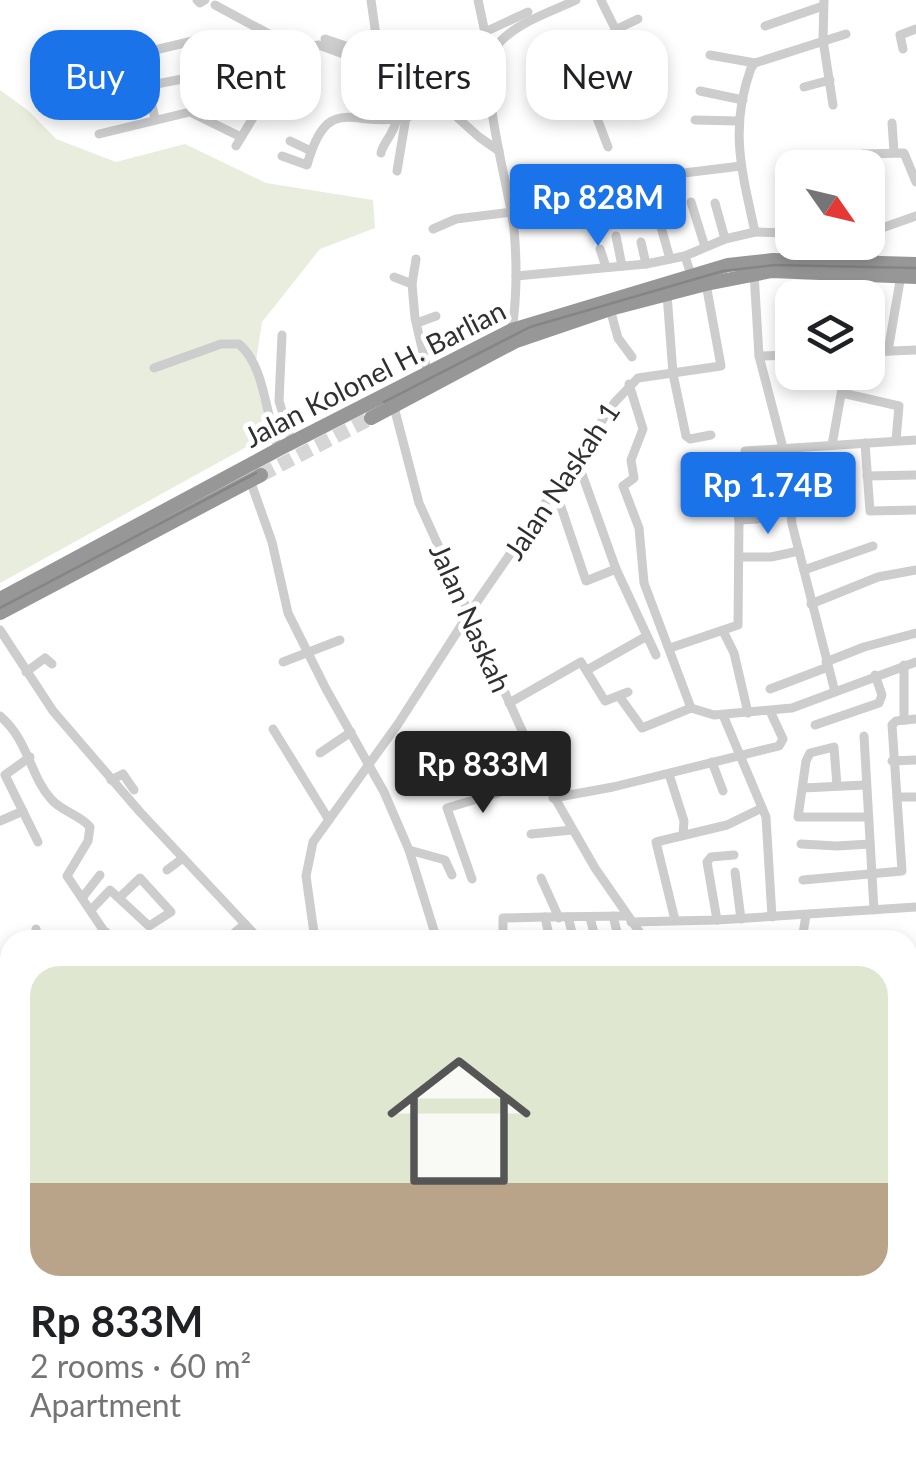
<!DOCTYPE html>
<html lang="en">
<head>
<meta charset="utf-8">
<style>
	body { margin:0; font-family:Lato,sans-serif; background:#f6f6f6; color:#202124; height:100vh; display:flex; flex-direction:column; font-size:38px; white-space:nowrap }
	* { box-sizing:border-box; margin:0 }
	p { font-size:32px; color:#757577 }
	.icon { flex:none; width:55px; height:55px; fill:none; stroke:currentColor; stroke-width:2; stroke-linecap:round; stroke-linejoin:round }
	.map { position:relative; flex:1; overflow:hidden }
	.side { position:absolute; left:0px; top:930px; width:918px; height:550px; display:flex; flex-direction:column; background:#fff; border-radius:30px 30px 0 0; box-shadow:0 5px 15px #0003 }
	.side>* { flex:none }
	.banner { position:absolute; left:30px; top:30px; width:858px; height:90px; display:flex; gap:20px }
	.needle { width:65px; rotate:124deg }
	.tools { position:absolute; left:775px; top:150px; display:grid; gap:20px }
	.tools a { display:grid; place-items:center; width:110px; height:110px; border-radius:20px; background:#fff; box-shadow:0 5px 15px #0003; font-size:50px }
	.price { position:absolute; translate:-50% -85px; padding:0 22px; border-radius:10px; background:#1a73e8; color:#fff; font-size:32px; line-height:65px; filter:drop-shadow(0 2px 5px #0008) }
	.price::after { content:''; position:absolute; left:50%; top:60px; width:30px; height:22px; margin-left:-15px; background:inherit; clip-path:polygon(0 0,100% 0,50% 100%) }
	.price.active { background:#222; color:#fff }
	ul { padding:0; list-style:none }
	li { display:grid; align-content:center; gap:20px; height:530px; padding:0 30px }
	li span { display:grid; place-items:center; height:310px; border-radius:30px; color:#555 }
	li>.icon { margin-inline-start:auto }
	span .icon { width:180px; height:180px; fill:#fffc; stroke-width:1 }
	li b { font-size:42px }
	.tag { padding:0 35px; border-radius:30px; background:#fff; box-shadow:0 5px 15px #0003; font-size:35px; line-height:90px }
	.tag.active { background:#1a73e8; color:#fff }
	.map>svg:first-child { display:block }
</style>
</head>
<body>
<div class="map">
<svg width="916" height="1480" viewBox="0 0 916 1480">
	<rect width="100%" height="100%" fill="#fff"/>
	<!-- green -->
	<polygon fill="#e8edde" points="0,90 30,112 56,139 116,162 185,144 266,183 373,200 375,228 320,249 262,322 256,361 272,433 0,583"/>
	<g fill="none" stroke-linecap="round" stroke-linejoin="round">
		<!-- highway-tunnel -->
		<polyline stroke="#d6d6d6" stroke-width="14" stroke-dasharray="14 7" stroke-linecap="butt" points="261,475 371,418"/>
		<!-- minor -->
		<g stroke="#cdcdcd" stroke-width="9">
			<polyline points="197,0 200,3 205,0"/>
			<polyline points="371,0 379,57 385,65 430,93 479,137 499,151"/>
			<polyline points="478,0 490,56"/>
			<path d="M 601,0 C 611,23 634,55 623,79 L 584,84 L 608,147"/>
			<polyline points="824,0 823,40 833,105"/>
			<polyline points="215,5 295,48"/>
			<polyline points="765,26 823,6"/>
			<polyline points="615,30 638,19"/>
			<polyline points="487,31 528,12"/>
			<polyline points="325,39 379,57"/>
			<polyline points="95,41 52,98 58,108 80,108 117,59 197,40 205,40 276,79"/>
			<polyline points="903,49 900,35 916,29"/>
			<polyline points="626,55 646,51"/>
			<polyline points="710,55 755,63"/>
			<polyline points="259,69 276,38"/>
			<polyline points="148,87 155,119"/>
			<polyline points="804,87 830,80"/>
			<polyline points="700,91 743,100"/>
			<polyline points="89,97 198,76 259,109"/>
			<polyline points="439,101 489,77"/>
			<polyline points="695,120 739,121"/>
			<polyline points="892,123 894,152"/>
			<polyline points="99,134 190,112 241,137"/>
			<polyline points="290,141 311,151"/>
			<polyline points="236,146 295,48 319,45 392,72"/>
			<path d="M 381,153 C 383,142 394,135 397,118"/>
			<polyline points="863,154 904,153 916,182"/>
			<path d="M 282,156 L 307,165 C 328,91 352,128 404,118 C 417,115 429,108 441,103"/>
			<polyline points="397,171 406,117"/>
			<polyline points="651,177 741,166"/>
			<polyline points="784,188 792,190"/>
			<polyline points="691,202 705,247"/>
			<polyline points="715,203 725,239"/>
			<polyline points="661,227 670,259"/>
			<polyline points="433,229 456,219 512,212"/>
			<polyline points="755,232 792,233"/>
			<polyline points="616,236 622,266"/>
			<polyline points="641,242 646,264"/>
			<polyline points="600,249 606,267"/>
			<polyline points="830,261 832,242"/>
			<polyline points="873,261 879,229 916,216"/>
			<polyline points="754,272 759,356 783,448 792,524 835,692"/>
			<path d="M 691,275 L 685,256 L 725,239 L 755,232 C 742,172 729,129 751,68 L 755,63 L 846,34"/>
			<polyline points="516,276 646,264 685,256"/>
			<polyline points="394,277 412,284 415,318 428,374"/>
			<polyline points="412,284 416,259"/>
			<polyline points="667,294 673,374 686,436 690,439 711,435"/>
			<polyline points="610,309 618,338 632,357"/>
			<polyline points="417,323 436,316"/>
			<path d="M 512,330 C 517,297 517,263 514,229 C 510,190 475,76 496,47 C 512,24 551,12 576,0"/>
			<polyline points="282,335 279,401 292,443"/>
			<polyline points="888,351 901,275"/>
			<polyline points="868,352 916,350"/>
			<polyline points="759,356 792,355"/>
			<path d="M 154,368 L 221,344 L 239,344 C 266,367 265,417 279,449"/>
			<polyline points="842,393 899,406 896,440"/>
			<polyline points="394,407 419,503 544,779 595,868 645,940"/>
			<polyline points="865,443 870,511 916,510"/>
			<polyline points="832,445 845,372"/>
			<polyline points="745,451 916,440"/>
			<polyline points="577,460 616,569 656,655"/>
			<polyline points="867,476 916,475"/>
			<polyline points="250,480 272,542 288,613 326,689 384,792 409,850 437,940"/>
			<polyline points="556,492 586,581 616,569"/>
			<polyline points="739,520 758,519"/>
			<polyline points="740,557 771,557 799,551"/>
			<polyline points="804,570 873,546"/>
			<polyline points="811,604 878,577 916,570"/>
			<polyline points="0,630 53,711 140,812 260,940"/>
			<polyline points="723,631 734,653 748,713"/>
			<polyline points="670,648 738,625 739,520 736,507"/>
			<polyline points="283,662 340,640"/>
			<polyline points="826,662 864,647 916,633"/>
			<polyline points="904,665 904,720"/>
			<polyline points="587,670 647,636"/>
			<polyline points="26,672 45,658 52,664"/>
			<polyline points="770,689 828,667"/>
			<polyline points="619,696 642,728 691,708 644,583 639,528 623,486 634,478 631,460 643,429 629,384"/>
			<polyline points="509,703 581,662 605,701 628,692"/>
			<polyline points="691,708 714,715 792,708 916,662"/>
			<polyline points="723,715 766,817 772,917"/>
			<path d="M 0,716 C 29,741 30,776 51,799 C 62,812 79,814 90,827 L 88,841 L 67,876 L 110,940"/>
			<polyline points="815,725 879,703 882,695 875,675"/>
			<polyline points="273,729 329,820"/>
			<polyline points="864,736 874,910"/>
			<polyline points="320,753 351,732"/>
			<polyline points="30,757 5,775 38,842"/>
			<polyline points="892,761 916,760"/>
			<polyline points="712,762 723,791"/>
			<polyline points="669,774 684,821 683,834"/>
			<polyline points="111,780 123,774 134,790"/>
			<polyline points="837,786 834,747 810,753 806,761 798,817 868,817"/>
			<polyline points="803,788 865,785"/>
			<polyline points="897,797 916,797"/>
			<polyline points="553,798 613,787 779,746 783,739 770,711"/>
			<polyline points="0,821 23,811"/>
			<polyline points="531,834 572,830"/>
			<polyline points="801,844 837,846 870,844"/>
			<polyline points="409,850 445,860 452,875"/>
			<polyline points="167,870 183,858"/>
			<polyline points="735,872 741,919"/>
			<polyline points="541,878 559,918"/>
			<polyline points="472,879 447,808 544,779"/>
			<polyline points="803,880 902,871 892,725 896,721 916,719"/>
			<polyline points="82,898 100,875"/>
			<polyline points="91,910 110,890 149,926 171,912 140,878 119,898"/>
			<polyline points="613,916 619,940"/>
			<polyline points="568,917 574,940"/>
			<polyline points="590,918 596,940"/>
			<polyline points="675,920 656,842 727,825 762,808"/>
			<polyline points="717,920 707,862 711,857 734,855"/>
			<polyline points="631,922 717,920 916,907"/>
			<polyline points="36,929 38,940"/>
			<polyline points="90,940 106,932"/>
			<polyline points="226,940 245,924"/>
			<polyline points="315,940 306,876 313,842 398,724 468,615 615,402 638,378 721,366 706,284"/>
			<polyline points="503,940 503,918 545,917"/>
			<polyline points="550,940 545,917 626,916"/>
			<polyline points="802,940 806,915"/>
			<polyline points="0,993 10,991"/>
			<polyline points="908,1041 916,1041"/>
			<polyline points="0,1047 10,1073"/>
			<polyline points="908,1089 916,1089"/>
			<polyline points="0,1118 10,1116"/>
			<polyline points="0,1130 10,1149"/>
			<polyline points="908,1165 916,1171"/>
			<polyline points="908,1255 916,1253"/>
			<polyline points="0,1338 10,1350"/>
			<polyline points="908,1346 916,1343"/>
			<polyline points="910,1421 916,1410"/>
			<polyline points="908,1468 916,1476"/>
			<polyline points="62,1470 65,1480"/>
			<polyline points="228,1470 231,1480"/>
			<polyline points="298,1470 301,1480"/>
			<polyline points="397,1470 397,1480"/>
			<polyline points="462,1470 462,1480"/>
			<polyline points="625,1470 628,1480"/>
			<polyline points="661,1470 663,1480"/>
			<polyline points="697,1470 699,1480"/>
			<polyline points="787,1470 795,1480"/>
			<polyline points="342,1474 342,1470"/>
			<polyline points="568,1476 568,1480"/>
			<polyline points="41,1477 44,1480"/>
			<polyline points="164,1478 183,1470"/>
			<polyline points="597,1480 599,1473 616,1470"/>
			<polyline points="815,1480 826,1470"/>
		</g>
		<!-- highway -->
		<g stroke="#979797" stroke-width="14">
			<polyline points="371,418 516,341 610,309 706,284 772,271 916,277"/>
			<polyline points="0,599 279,449 512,330 728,265 773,260 916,264"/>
			<polyline points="0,613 261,475"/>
		</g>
		<!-- tram -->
		<g stroke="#858585" stroke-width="2.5">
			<polyline points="384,402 530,327 723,271 774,265 916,268"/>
			<polyline points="0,608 256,473"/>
		</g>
	</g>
	<g text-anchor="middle" stroke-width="10" stroke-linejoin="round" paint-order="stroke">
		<!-- street labels -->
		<g font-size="28" fill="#303030" stroke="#fff">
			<text transform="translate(375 374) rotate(-27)" y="10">Jalan Kolonel H. Barlian</text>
			<text transform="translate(562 481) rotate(-56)" y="10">Jalan Naskah 1</text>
			<text transform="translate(470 618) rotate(66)" y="10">Jalan Naskah</text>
		</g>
	</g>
</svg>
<div class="tools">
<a><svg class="needle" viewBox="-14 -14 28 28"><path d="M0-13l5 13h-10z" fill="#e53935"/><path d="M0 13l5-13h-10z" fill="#757577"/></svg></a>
<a><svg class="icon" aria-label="layers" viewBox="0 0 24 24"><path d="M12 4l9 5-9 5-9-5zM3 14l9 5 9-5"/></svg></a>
</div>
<b class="price" style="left:598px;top:249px">Rp 828M</b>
<b class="price" style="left:768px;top:537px">Rp 1.74B</b>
<b class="price active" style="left:483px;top:816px">Rp 833M</b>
<div class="banner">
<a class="tag active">Buy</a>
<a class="tag">Rent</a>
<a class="tag">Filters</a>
<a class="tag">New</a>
</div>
<section class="side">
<ul>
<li><span style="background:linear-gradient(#dfe7d0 70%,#b9a48a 0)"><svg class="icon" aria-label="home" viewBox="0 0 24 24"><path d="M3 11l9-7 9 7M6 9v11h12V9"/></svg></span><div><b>Rp 833M</b><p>2 rooms · 60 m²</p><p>Apartment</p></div></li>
</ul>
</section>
</div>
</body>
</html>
